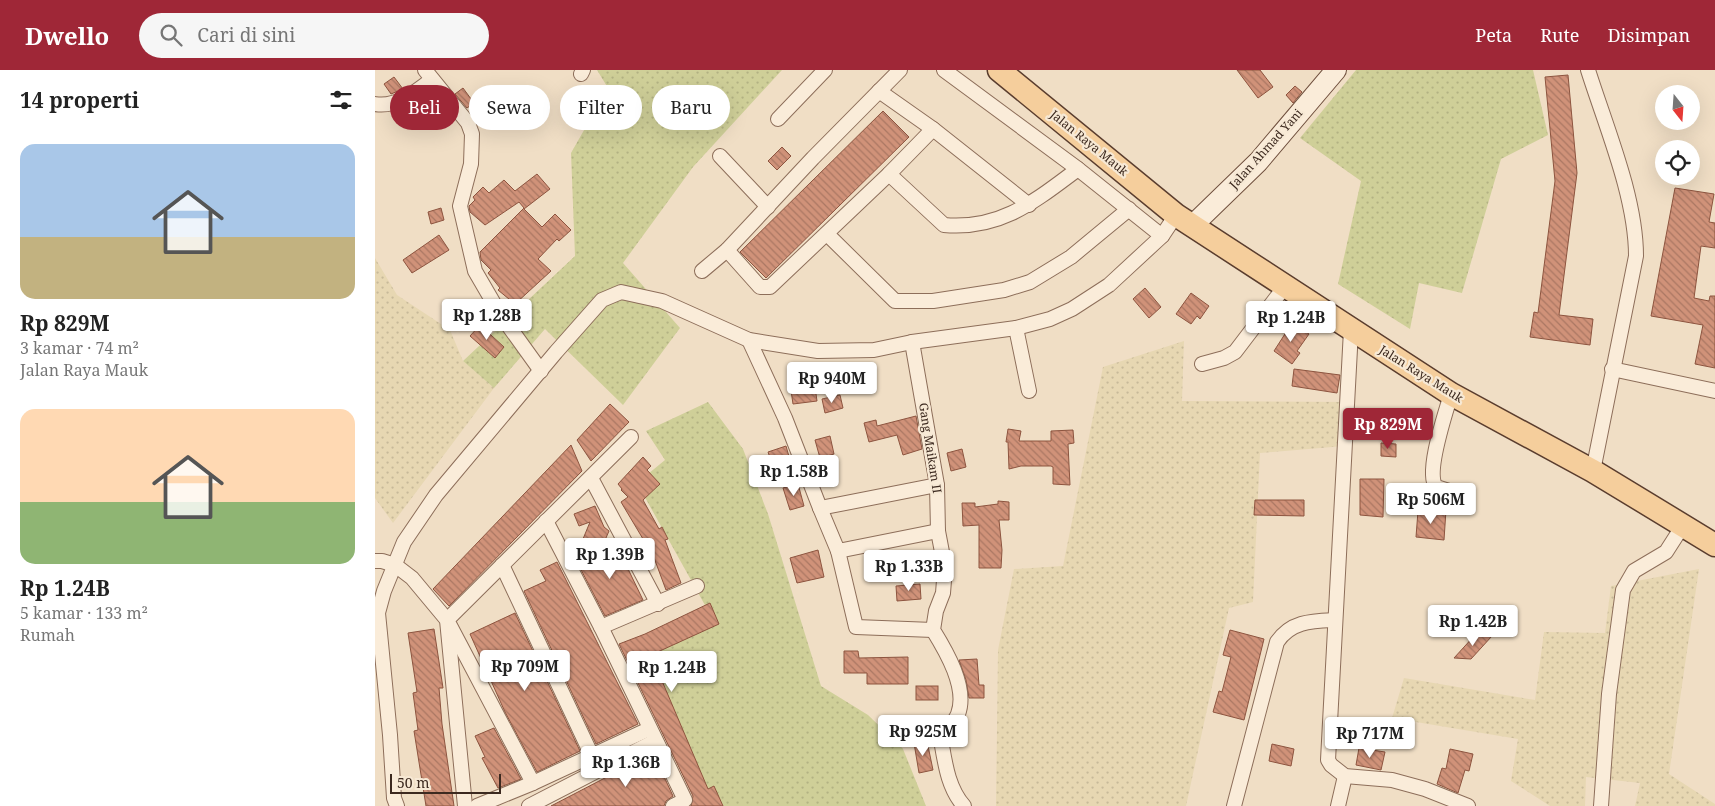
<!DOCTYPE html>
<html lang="id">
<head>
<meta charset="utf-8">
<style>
	body { margin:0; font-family:"Noto Serif",serif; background:#f6f6f6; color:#222; height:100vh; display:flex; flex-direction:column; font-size:19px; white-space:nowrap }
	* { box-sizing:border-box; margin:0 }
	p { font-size:16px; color:#767676 }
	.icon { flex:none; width:28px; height:28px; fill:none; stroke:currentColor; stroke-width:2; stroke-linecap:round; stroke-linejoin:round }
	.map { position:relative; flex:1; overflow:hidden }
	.sheet { display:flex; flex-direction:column; background:#fff; width:375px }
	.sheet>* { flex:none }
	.hud { position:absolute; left:15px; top:15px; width:475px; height:45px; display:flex; gap:10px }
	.needle { width:32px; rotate:163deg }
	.controls { position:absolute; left:1280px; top:15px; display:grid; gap:10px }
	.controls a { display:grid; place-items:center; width:45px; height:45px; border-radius:50%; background:#fff; box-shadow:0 5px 20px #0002; font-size:25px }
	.scale { position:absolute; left:15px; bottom:12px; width:111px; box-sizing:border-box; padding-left:5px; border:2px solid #3c291f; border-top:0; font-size:14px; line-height:18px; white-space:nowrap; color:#3c291f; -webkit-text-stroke:4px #f7e9d5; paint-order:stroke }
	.price { position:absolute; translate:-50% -42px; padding:0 11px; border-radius:5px; background:#fff; color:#222; font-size:16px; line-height:32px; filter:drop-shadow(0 1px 2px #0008) }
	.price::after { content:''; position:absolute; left:50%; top:30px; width:15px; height:11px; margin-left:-8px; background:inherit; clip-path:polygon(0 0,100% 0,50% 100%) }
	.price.current { background:#9f2737; color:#fff }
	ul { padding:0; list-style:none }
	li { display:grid; align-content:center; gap:10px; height:265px; padding:0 20px }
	li span { display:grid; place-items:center; height:155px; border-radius:15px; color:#555 }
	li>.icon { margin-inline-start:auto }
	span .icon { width:90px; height:90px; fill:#fffc; stroke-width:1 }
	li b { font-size:21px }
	h2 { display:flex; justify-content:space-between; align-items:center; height:60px; padding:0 20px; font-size:21px }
	.chip { padding:0 18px; border-radius:22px; background:#fff; box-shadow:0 5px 20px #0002; font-size:18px; line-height:45px }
	.chip.current { background:#9f2737; color:#fff }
	header { display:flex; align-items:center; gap:30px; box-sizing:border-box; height:70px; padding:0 25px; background:#9f2737; color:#fff }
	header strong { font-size:24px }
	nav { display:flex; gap:28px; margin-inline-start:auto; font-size:18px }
	.search { width:350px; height:45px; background:#f6f6f6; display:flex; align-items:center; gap:12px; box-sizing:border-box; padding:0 18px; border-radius:28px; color:#767676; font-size:19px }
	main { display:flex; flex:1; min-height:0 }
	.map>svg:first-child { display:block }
</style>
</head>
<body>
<header>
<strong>Dwello</strong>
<div class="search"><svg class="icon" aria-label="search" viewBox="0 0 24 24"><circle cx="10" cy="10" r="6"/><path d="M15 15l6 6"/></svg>Cari di sini</div>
<nav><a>Peta</a><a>Rute</a><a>Disimpan</a></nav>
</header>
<main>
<section class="sheet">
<h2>14 properti<svg class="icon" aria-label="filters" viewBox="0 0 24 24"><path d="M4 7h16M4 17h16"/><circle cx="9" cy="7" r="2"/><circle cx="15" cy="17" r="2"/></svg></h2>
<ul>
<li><span style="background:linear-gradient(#a9c7e8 60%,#c2b280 0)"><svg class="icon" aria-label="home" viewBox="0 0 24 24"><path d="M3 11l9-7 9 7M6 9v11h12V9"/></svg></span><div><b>Rp 829M</b><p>3 kamar · 74 m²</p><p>Jalan Raya Mauk</p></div></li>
<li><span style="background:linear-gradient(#ffd9b3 60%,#8fb573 0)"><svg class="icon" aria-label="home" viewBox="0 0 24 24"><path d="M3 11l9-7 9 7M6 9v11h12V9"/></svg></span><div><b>Rp 1.24B</b><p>5 kamar · 133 m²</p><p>Rumah</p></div></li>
</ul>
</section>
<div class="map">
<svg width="1340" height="736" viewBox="0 0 1340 736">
	<defs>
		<pattern id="farmland-dots" width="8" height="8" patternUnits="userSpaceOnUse" patternTransform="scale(1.25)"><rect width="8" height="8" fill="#e7d7b2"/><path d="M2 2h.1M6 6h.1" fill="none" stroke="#c7b999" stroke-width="1.8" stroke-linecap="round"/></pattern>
		<pattern id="grass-dots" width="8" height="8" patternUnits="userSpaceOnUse" patternTransform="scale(1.25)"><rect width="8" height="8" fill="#cfcf98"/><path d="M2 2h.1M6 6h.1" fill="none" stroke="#b3b283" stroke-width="1.8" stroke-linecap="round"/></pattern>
		<pattern id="building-back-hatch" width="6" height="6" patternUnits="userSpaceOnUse" patternTransform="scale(1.25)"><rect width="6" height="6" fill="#d09279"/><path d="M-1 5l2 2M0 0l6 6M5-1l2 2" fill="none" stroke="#aa7763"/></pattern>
	</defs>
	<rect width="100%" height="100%" fill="#f0dec5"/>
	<!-- farmland -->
	<g fill="url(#farmland-dots)">
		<polygon points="0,188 22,225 75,260 88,291 119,318 18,453 0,428"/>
		<polygon points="809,271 807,331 974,332 969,376 885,383 878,532 854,538 811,736 621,736 623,580 639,499 688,496 728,297"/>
		<polygon points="1324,499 1294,704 1340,734 1340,736 1260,736 1265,713 1211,707 1210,736 1175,736 1136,711 1143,669 1017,648 1029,608 1160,630 1169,562 1230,563 1236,516"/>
	</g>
	<!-- grass -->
	<g fill="url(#grass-dots)">
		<polygon points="222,0 407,0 318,97 248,193 305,258 248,335 170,259 119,318 88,291 200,186 196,83 233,18"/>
		<polygon points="981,0 1158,0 1173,65 1126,89 1087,223 1044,213 1035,259 963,214 986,111 925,68"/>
		<polygon points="333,332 368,379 393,444 446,616 493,645 528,679 551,736 335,736 266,586 336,546 262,413 290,390 271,361"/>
	</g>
	<!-- building -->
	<g fill="url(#building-back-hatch)" stroke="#8d543f">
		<polygon points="862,0 885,0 898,17 883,28"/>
		<polygon points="1193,5 1202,103 1184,245 1218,249 1215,275 1155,267 1159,242 1163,243 1180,111 1170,7"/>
		<polygon points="19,7 28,19 16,24 9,14"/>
		<polygon points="920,16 927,22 918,33 911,25"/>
		<polygon points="88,18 99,33 92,38 80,24"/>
		<polygon points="39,33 50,51 38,59 26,40"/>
		<polygon points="508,41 534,67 391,208 365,182"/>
		<polygon points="407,77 416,86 402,100 393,91"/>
		<polygon points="162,104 175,119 149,139 167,157 180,144 196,160 184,171 182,169 163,189 176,201 140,234 123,220 125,218 113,203 116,200 106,190 105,182 149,138 144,132 110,155 95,142 94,136 100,130 98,127 108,117 114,123 129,110 140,121"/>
		<polygon points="1300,118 1339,124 1334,152 1340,153 1340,178 1326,176 1319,228 1334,231 1335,226 1340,226 1340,298 1320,294 1328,255 1276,246"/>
		<polygon points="66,138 69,150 56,154 53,142"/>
		<polygon points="64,165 74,180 37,203 28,190"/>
		<polygon points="770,218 786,237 774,248 758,229"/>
		<polygon points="816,223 834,236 825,249 822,246 816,254 801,244"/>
		<polygon points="917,253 934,264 922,281 925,283 917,294 899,281"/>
		<polygon points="105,255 129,277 120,288 95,266"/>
		<polygon points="919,299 965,305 962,323 917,316"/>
		<polygon points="438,303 442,331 418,334 414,307"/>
		<polygon points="465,325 468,338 450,343 447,329"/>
		<polygon points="235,334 254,352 216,391 202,370"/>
		<polygon points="541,346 547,379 528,385 522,365 494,372 489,353 501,350 502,356"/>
		<polygon points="633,359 646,361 644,371 676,371 676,361 698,360 699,373 693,374 695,415 678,414 678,397 676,396 646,396 634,399 633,372 631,372"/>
		<polygon points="455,366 459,384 445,388 440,370"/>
		<polygon points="1006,373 1021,374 1021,387 1006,386"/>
		<polygon points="196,375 207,401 74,536 58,519"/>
		<polygon points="411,376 415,390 398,396 393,382"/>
		<polygon points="587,379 591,397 576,401 572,383"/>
		<polygon points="268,387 276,396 272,400 285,414 268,430 284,459 287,457 293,469 290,470 306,513 291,520 275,477 265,481 258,469 271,474 246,432 253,427 246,420 247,419 243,414"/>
		<polygon points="985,409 1009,409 1008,447 985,445"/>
		<polygon points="423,414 429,436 415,440 408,418"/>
		<polygon points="880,430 929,430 929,446 879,445"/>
		<polygon points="623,431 634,432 634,450 624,450 627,480 626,498 604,498 604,455 588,456 587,433 600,433 600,437 623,434"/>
		<polygon points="220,436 229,457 234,461 227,477 208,469 215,452 204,456 199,444"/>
		<polygon points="1059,439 1071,440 1069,470 1041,467 1043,441 1059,442"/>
		<polygon points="241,474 268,530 230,546 201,490"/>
		<polygon points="443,480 449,507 422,513 415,488"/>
		<polygon points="182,492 263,654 221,674 149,521 171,511 165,500"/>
		<polygon points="545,514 546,529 522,531 521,516"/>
		<polygon points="335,533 344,554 276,585 333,719 339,716 348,736 316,736 318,726 244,574 270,564"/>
		<polygon points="140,543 205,681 162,702 130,642 95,564"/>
		<polygon points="59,559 68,618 64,618 67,654 79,736 51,736 39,661 43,660 38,623 42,622 33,563"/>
		<polygon points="855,560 889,569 869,650 838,642 844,621 847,622 856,587 848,585"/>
		<polygon points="1100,565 1117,566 1096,589 1079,588"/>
		<polygon points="469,581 483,581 484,588 533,587 533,614 492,614 492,603 469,603"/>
		<polygon points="602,589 604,615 609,615 609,628 594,628 591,610 584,590"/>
		<rect x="541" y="616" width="22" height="14"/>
		<polygon points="119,658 146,709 123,718 107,688 110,687 100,666"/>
		<polygon points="552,671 558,700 544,703 539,673"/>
		<polygon points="897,674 919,679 916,696 894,691"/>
		<polygon points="984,678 1010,682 1006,700 981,695"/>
		<polygon points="1075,679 1098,684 1094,701 1090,700 1083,723 1062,714 1067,698 1071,699"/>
		<polygon points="278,683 298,726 291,731 289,736 176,736"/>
	</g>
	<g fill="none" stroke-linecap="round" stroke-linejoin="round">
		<!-- street casing -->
		<g stroke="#8d6e5a" stroke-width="16">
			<g id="street">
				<polyline points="50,0 93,53 97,64 96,94 85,136 100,201 125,244 166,301"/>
				<polyline points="569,0 703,99 787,166"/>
				<path d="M 1213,0 C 1231,57 1261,127 1261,186 L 1218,401"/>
				<polyline points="206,4 208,0"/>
				<polyline points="504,21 558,59 654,135"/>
				<path d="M 0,34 C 20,38 41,22 56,10"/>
				<polyline points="403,49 450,0"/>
				<polyline points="345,86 393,137"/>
				<path d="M 514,104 L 569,155 C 626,160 660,131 703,99"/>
				<polyline points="452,164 520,231 558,231 629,220 655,212 696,187 754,139"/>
				<polyline points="352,180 385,217 395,217 514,104 558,59"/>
				<polyline points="327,201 352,180 438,88 525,0"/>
				<polyline points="641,258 654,321"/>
				<polyline points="976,260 953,690 956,695 970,706 1017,710 1050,719 1093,736"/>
				<polyline points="374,270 410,348 445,438"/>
				<path d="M 537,272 L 562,415 L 563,461 L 570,498 L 568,523 L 561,541 L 558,560 C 571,581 593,618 583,644 C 579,654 570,660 566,670 C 570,693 573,718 589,736"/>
				<polyline points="827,294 849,288 860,282 911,215"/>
				<polyline points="1237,299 1340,321"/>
				<path d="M 1076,324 C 1071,342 1050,402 1061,417 L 1077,422"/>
				<polyline points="216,408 283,534"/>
				<polyline points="562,415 445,438 463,481 563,461"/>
				<polyline points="171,451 226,557 322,516"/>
				<polyline points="463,481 481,557 558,560"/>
				<polyline points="0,491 7,491 20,495 37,508 72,550 90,736"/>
				<polyline points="127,495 217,686"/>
				<polyline points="226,557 310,730 298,736"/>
				<polyline points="158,713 72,550 256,367"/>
				<polyline points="22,736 19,728 15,665 3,543 9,521 29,472 61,425 181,282 227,230 246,222 287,231 374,270 443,281 499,280 537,272 641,258 675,249 697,239 734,215 787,166 801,145"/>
				<polyline points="102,736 158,713 274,659"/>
				<polyline points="154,736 280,671"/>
				<path d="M 859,736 L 902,572 C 916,551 937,551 960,550"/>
				<polyline points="963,736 970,706"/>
				<polyline points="1226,736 1234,624 1248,520 1259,501 1291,482 1307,457"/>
			</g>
		</g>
		<!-- secondary casing -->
		<g stroke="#6f4f3d" stroke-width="22">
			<polyline id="secondary" points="818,155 883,92 961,0"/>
		</g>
		<!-- primary casing -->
		<g stroke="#5a3d2e" stroke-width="25">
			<polyline id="primary" points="624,0 801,145 1076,324 1218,401 1340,475"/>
		</g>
		<!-- street -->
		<use href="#street" stroke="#faecd9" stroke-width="14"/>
		<!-- secondary -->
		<use href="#secondary" stroke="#faecd9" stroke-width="20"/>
		<!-- primary -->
		<use href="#primary" stroke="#f5ce9c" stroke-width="22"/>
	</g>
	<g text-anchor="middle" stroke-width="4.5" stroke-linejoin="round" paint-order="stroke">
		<!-- street labels -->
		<g font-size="12" fill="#3c291f" stroke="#f7e9d5">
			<text transform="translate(714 73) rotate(39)" y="4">Jalan Raya Mauk</text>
			<text transform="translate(891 79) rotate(-48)" y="4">Jalan Ahmad Yani</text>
			<text transform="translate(1046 304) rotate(32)" y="4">Jalan Raya Mauk</text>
			<text transform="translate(555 378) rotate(81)" y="4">Gang Maikam II</text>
		</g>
	</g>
</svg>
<div class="controls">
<a><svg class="needle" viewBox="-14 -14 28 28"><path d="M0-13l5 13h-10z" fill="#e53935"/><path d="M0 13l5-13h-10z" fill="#767676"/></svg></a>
<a><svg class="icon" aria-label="locate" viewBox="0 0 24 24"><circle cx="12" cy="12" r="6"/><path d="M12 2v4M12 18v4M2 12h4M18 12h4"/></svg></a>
</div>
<div class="scale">50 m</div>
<b class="price" style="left:112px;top:271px">Rp 1.28B</b>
<b class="price" style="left:916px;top:273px">Rp 1.24B</b>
<b class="price" style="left:457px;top:334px">Rp 940M</b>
<b class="price current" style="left:1013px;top:380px">Rp 829M</b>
<b class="price" style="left:419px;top:427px">Rp 1.58B</b>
<b class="price" style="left:1056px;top:455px">Rp 506M</b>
<b class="price" style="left:235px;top:510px">Rp 1.39B</b>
<b class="price" style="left:534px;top:522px">Rp 1.33B</b>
<b class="price" style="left:1098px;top:577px">Rp 1.42B</b>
<b class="price" style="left:150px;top:622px">Rp 709M</b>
<b class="price" style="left:297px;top:623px">Rp 1.24B</b>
<b class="price" style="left:548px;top:687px">Rp 925M</b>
<b class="price" style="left:995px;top:689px">Rp 717M</b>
<b class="price" style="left:251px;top:718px">Rp 1.36B</b>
<div class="hud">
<a class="chip current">Beli</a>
<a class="chip">Sewa</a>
<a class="chip">Filter</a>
<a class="chip">Baru</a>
</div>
</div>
</main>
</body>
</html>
